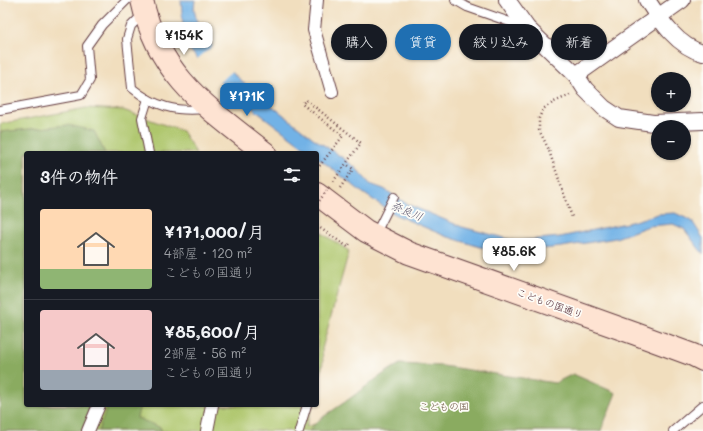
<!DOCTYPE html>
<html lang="ja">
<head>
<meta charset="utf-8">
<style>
	body { margin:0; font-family:Mali,"Klee One",sans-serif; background:#20242c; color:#f1f3f6; height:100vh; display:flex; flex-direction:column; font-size:15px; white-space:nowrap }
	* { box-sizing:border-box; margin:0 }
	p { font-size:13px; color:#9ea1a6 }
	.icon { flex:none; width:22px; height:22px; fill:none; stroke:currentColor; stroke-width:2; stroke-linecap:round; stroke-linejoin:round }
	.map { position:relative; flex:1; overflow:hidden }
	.drawer { position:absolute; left:24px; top:151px; width:295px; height:256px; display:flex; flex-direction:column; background:#171b24; border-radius:4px; box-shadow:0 1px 3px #0004 }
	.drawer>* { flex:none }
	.hud { position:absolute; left:331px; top:24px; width:312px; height:36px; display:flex; gap:8px }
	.buttons { position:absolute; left:651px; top:72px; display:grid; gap:8px }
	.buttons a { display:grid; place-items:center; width:40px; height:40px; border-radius:50%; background:#171b24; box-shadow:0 1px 3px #0004; font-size:20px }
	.price { position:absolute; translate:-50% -34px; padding:0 9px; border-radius:8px; background:#fff; color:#222; font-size:13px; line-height:26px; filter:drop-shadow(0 1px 2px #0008) }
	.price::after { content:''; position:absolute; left:50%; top:24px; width:12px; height:9px; margin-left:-6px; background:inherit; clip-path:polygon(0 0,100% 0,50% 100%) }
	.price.selected { background:#1f6fb2; color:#fff }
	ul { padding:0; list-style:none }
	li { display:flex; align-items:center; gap:12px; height:100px; padding:0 16px }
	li+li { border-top:1px solid #363941 }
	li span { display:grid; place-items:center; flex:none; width:112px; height:80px; border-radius:4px; color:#555 }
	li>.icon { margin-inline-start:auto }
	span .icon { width:48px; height:48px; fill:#fffc; stroke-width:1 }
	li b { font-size:17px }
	h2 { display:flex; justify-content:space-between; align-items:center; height:48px; padding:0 16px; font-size:17px }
	.chip { padding:0 14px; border-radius:18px; background:#171b24; box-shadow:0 1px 3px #0004; font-size:14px; line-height:36px }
	.chip.selected { background:#1f6fb2; color:#fff }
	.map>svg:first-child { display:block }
</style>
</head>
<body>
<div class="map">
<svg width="703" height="431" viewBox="0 0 703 431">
	<rect width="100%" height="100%" fill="#fdfcf7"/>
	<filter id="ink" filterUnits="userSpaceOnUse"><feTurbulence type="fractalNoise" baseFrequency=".025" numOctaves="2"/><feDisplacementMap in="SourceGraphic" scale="8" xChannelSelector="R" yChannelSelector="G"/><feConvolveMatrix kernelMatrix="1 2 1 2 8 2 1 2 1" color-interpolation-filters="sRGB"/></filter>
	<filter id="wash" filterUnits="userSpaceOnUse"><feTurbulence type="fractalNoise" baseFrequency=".012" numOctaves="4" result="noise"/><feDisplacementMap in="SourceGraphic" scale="16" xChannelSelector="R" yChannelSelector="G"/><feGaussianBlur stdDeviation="0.9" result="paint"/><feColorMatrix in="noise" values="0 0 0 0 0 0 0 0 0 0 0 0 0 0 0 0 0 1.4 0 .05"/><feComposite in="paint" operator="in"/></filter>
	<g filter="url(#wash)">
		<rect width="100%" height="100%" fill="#f1debe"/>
		<!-- green -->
		<g fill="#aec66c" stroke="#7c724c">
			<polygon points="86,108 123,110 182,131 196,153 26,153 26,405 313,405 306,427 442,379 598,431 0,431 0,124"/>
			<polygon points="317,230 349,251 322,349 323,362 317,394"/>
		</g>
		<!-- forest -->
		<g fill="#8aab60" stroke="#6a6546">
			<polygon points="68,125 94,131 105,153 26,153 26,405 91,405 82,431 0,431 0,132"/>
			<path d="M 400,364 L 443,366 L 555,383 L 573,374 L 616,393 L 601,431 L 309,431 C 319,418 328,414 342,404 C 361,391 379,375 400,364 Z"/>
			<polygon points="108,405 140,405 137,418 161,428 161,431 98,431"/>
		</g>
		<!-- water -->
		<polygon fill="#72b2e6" stroke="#5e6888" points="181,0 195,0 194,9 197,22 204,35 236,76 248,87 313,138 343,158 356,168 370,184 384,189 407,204 462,227 516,241 560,237 631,222 658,214 675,213 692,221 703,238 703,254 684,229 673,224 649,226 616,238 562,247 512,252 480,247 445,236 396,215 363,193 317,157 317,153 312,153 232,93 214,77 188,48 183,26"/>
		<!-- pier -->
		<polygon fill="#f1debe" points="214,45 234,70 218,83 196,60"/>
	</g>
	<g filter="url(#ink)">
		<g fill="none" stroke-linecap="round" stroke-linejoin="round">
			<!-- service casing -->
			<g stroke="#633c41" stroke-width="10">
				<g id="service">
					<polyline points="455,0 467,7 524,27"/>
					<path d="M 144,13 L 131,26 L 127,39 L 132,88 C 155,107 176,112 205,109"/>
					<polyline points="148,99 142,118 149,153"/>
					<polyline points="0,110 81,95 90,80 87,46 102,25 127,0"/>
					<polyline points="375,235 394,197"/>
					<polyline points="299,431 307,405"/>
					<polyline points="673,431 703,405"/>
				</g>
			</g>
			<!-- pedestrian casing -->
			<g stroke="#633c41" stroke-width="14">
				<g id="pedestrian">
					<polyline points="317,0 314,30 332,92"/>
					<polyline points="88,431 99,405"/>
					<polyline points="207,431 212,405"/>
				</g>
			</g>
			<!-- minor casing -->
			<g stroke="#633c41" stroke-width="18">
				<g id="minor">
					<polyline points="507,0 527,28 576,75 585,89 604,108 619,118 653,123 703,121"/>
					<path d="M 647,0 C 660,20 678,47 703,53"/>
					<polyline points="576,75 682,0"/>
				</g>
			</g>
			<!-- secondary casing -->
			<g stroke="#633c41" stroke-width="24">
				<g id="secondary">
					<path d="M 142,0 C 158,76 208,108 265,153"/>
					<polyline points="317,194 366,231 409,253 636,334 693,355 703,360"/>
				</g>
			</g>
			<!-- path -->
			<g stroke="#633c41" stroke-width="2.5" stroke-dasharray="1 3" stroke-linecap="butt">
				<polyline points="570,95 554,102 543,109 539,118 539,130 548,148 572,217"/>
				<polyline points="317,169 343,136 302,104 306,100 361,143 332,183"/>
				<polyline points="340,188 353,169 346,164"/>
				<polyline points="317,226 348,247 350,243"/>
			</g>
			<!-- service -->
			<use href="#service" stroke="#fff" stroke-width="8"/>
			<!-- pedestrian -->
			<use href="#pedestrian" stroke="#fff" stroke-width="12"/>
			<!-- minor -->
			<use href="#minor" stroke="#fff" stroke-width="16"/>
			<!-- secondary -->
			<use href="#secondary" stroke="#fee3d2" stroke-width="22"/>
			<!-- path-bridge -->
			<polyline stroke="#633c41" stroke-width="2.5" stroke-dasharray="1 3" stroke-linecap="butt" points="317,204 330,186"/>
		</g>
	</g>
	<g text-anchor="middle" stroke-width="3.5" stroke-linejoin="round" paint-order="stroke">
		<!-- street labels -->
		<g font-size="10" fill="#4a1f2b" stroke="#fdfcf7">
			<text transform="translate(550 303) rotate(20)" y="4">こどもの国通り</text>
		</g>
		<!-- park labels -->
		<g font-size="10" fill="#68513e" stroke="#fdfcf7">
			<text x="444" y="410">こどもの国</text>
		</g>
		<!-- water labels -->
		<g font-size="11" font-style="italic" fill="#58526c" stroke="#fdfcf7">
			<text transform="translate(407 211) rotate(23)" y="4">奈良川</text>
		</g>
	</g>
</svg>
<div class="buttons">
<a>+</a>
<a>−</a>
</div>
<b class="price" style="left:184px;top:56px">¥154K</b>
<b class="price selected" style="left:247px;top:117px">¥171K</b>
<b class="price" style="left:514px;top:272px">¥85.6K</b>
<div class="hud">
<a class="chip">購入</a>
<a class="chip selected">賃貸</a>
<a class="chip">絞り込み</a>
<a class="chip">新着</a>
</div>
<section class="drawer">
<h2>3件の物件<svg class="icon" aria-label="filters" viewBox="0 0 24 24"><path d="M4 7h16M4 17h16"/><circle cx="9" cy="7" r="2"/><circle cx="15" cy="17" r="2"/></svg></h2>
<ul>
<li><span style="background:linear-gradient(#ffd9b3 75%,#8fb573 0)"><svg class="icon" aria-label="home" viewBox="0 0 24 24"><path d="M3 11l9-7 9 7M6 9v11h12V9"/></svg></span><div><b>¥171,000/月</b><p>4部屋 · 120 m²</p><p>こどもの国通り</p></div></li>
<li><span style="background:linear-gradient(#f6c9c9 75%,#9aa5b1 0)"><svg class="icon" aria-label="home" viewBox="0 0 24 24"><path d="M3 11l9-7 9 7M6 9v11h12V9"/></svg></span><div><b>¥85,600/月</b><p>2部屋 · 56 m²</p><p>こどもの国通り</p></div></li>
</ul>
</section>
</div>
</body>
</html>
